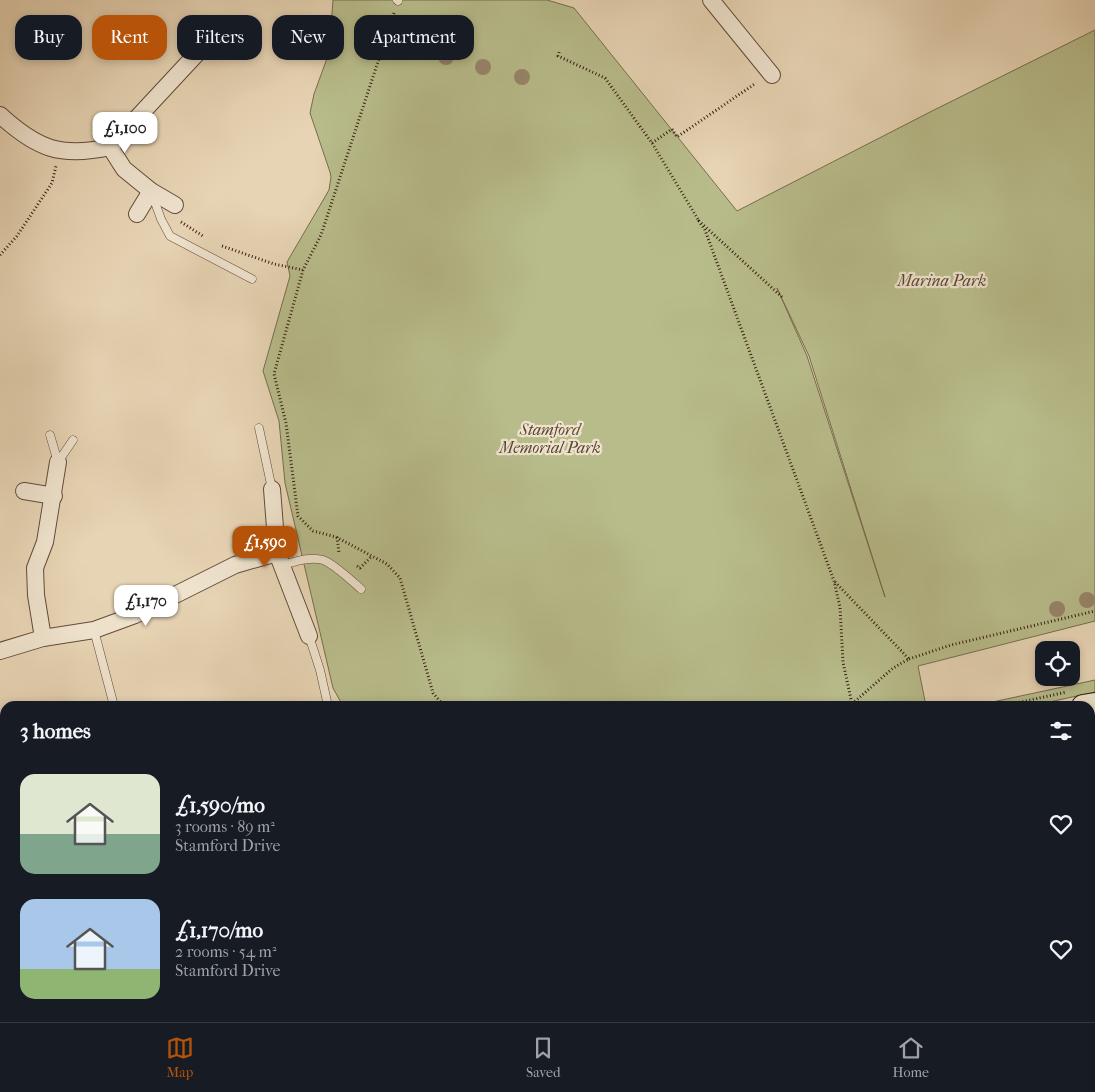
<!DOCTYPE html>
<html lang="en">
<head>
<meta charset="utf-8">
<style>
	body { margin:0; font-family:"IM FELL French Canon",serif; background:#20242c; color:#f1f3f6; height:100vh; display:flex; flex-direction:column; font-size:19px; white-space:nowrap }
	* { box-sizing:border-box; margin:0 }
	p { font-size:16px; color:#9ea1a6 }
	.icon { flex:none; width:28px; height:28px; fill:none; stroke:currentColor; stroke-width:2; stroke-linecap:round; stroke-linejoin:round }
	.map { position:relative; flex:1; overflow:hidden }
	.details { position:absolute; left:0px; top:701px; width:1095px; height:321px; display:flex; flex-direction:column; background:#171b24; border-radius:15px 15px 0 0; box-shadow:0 2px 8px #0003 }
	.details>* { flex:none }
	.guide { position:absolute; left:15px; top:15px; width:500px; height:45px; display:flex; gap:10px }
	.controls { position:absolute; left:1035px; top:641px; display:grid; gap:10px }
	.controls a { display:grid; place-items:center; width:45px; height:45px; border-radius:10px; background:#171b24; box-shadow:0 2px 8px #0003; font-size:25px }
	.price { position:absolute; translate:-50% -42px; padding:0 11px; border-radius:10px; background:#fff; color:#222; font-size:16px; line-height:32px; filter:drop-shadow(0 1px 2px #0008) }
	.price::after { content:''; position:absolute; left:50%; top:30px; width:15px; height:11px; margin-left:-8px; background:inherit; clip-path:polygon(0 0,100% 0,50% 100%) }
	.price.selected { background:#b45309; color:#fff }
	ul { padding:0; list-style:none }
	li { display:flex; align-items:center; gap:15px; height:125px; padding:0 20px }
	li span { display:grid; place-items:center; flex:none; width:140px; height:100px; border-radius:15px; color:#555 }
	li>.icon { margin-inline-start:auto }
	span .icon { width:60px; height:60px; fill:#fffc; stroke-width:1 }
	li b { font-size:21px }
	h2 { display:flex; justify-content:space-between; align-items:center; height:60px; padding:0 20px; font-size:21px }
	.tag { padding:0 18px; border-radius:15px; background:#171b24; box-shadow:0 2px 8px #0003; font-size:18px; line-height:45px }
	.tag.selected { background:#b45309; color:#fff }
	.tab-bar { display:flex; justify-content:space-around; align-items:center; height:70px; border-top:1px solid #363941; background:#171b24; font-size:14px; color:#9ea1a6 }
	.tab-bar a { display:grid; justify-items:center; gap:2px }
	.tab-bar .selected { color:#b45309 }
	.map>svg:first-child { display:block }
</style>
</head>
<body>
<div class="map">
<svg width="1095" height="1022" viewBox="0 0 1095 1022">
	<rect width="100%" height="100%" fill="#e7d4b4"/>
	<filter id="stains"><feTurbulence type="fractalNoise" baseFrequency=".004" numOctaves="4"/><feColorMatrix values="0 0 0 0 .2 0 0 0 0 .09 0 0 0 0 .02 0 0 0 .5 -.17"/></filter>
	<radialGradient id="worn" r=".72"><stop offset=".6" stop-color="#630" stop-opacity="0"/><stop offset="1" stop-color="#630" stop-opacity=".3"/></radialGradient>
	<!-- green -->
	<g fill="#b8bc8b" stroke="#786c4e" fill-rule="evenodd">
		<path d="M 333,0 L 547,0 L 574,8 L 737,211 L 932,111 L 1095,30 L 1095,621 L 918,666 L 926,706 L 343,706 L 333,688 L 285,483 L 279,421 L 263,371 L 290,276 L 287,262 L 329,190 L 331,177 L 330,172 L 310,113 L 314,94 L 329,53 ZM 777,288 L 809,356 L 885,597 L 807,356 Z"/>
		<polygon points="1095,680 1095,692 1031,706 974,706"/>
	</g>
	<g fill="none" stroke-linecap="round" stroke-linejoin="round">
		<!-- lane casing -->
		<g stroke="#634b3a" stroke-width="9">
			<g id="lane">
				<polyline points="397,0 398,1"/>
				<polyline points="152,194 161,219 170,236 252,279"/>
				<polyline points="259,428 272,489"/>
				<polyline points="50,435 58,462 73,440"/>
				<path d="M 281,565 C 294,562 310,556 323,560 C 334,564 352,581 361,589"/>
				<polyline points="94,630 114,706"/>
				<polyline points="309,636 320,670 328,706"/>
			</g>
		</g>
		<!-- street casing -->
		<g stroke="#634b3a" stroke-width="18">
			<g id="street">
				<polyline points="711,0 772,75"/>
				<path d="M 0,115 C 37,149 61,158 110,147 L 216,33"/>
				<polyline points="110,147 124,169 151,191 175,205"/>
				<polyline points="137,214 151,191"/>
				<polyline points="272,489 277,553 309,636"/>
				<polyline points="24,491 54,496"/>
				<polyline points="43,638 36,595 35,568 45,542 58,462"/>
				<polyline points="0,651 43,638 94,630 135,615 235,565 277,553"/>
			</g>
		</g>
		<!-- secondary casing -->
		<g stroke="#371d12" stroke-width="24">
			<g id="secondary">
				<polyline points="1083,706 1095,704"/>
				<polyline points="0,837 5,837"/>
			</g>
		</g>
		<!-- highway casing -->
		<g stroke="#371d12" stroke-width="29">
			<g id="highway">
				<polyline points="1090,877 1095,877"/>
				<polyline points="1090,910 1095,910"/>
				<polyline points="0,1019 10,1018"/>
				<polyline points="198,1022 227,1018"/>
			</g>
		</g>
		<!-- path -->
		<g stroke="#371d12" stroke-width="3" stroke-dasharray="1 2.5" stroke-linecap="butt">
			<polyline points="394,13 321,235 303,270 274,374 286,423 298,516 313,531 336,537 387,564 400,578 433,693 444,706"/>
			<polyline points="559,52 558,56 605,78 652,143 699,221"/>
			<polyline points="652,143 672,129 677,137 756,83"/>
			<polyline points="181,222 203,236"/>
			<polyline points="222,246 274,264 303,270"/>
			<polyline points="0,255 17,236 52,183 56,166"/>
			<polyline points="782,297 699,221 705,230 834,581 840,607 843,662 852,704"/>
			<polyline points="337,537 339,553"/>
			<polyline points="357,566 360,568 372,556"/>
			<polyline points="835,582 909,659 893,668 852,704 843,706"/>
			<polyline points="909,659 951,645 1095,611"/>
			<polyline points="1002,706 1067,692"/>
			<polyline points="0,946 5,946"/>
			<polyline points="573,1022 593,1018"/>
			<polyline points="749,1022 749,1018 755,1018"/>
		</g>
		<!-- lane -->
		<use href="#lane" stroke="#efe3ce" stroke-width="8"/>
		<!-- street -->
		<use href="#street" stroke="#efe3ce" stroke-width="16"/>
		<!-- secondary -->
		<use href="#secondary" stroke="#efe3ce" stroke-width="22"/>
		<!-- highway -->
		<use href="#highway" stroke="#e7d4b4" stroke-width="28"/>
	</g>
	<!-- trees -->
	<g fill="#98856b">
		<circle cx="408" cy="46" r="8"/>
		<circle cx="446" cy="57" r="8"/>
		<circle cx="483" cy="67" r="8"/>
		<circle cx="522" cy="77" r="8"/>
		<circle cx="1087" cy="600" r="8"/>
		<circle cx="1057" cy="609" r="8"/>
	</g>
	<g text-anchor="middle" stroke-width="4.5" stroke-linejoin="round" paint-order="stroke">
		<!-- park labels -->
		<g font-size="16" font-style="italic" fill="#574530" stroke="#efe3ce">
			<text x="942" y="286">Marina Park</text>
			<text x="550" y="435">Stamford<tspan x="550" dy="18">Memorial Park</tspan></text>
		</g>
	</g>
	<rect width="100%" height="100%" filter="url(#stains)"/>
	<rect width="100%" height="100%" fill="url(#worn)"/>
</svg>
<div class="controls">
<a><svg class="icon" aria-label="locate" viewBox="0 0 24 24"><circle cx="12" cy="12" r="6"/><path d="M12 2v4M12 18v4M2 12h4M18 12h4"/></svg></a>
</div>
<b class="price" style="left:125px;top:154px">£1,100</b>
<b class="price selected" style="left:265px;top:568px">£1,590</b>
<b class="price" style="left:146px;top:627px">£1,170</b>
<div class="guide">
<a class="tag">Buy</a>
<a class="tag selected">Rent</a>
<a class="tag">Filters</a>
<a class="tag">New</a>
<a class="tag">Apartment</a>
</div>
<section class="details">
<h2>3 homes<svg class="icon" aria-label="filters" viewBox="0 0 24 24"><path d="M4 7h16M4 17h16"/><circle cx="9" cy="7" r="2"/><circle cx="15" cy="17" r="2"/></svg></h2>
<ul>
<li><span style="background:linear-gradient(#dfe7d0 60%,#7fa58c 0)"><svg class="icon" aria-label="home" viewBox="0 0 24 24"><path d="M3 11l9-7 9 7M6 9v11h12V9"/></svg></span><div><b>£1,590/mo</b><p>3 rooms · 89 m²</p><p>Stamford Drive</p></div><svg class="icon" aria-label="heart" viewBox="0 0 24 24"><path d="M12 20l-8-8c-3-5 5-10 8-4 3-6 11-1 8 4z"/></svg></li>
<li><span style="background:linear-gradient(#a9c7e8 70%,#8fb573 0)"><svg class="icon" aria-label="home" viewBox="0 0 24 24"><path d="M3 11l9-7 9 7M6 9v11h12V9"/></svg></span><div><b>£1,170/mo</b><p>2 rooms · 54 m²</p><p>Stamford Drive</p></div><svg class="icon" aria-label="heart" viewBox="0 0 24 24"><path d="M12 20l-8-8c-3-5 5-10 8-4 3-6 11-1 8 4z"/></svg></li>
</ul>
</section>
</div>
<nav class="tab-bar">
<a class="selected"><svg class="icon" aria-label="map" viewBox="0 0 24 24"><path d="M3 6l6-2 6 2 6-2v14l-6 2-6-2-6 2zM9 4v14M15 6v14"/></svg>Map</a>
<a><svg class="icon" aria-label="saved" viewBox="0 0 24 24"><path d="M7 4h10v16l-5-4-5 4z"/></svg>Saved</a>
<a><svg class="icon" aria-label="home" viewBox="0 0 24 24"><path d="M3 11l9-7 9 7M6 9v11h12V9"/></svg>Home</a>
</nav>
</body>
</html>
